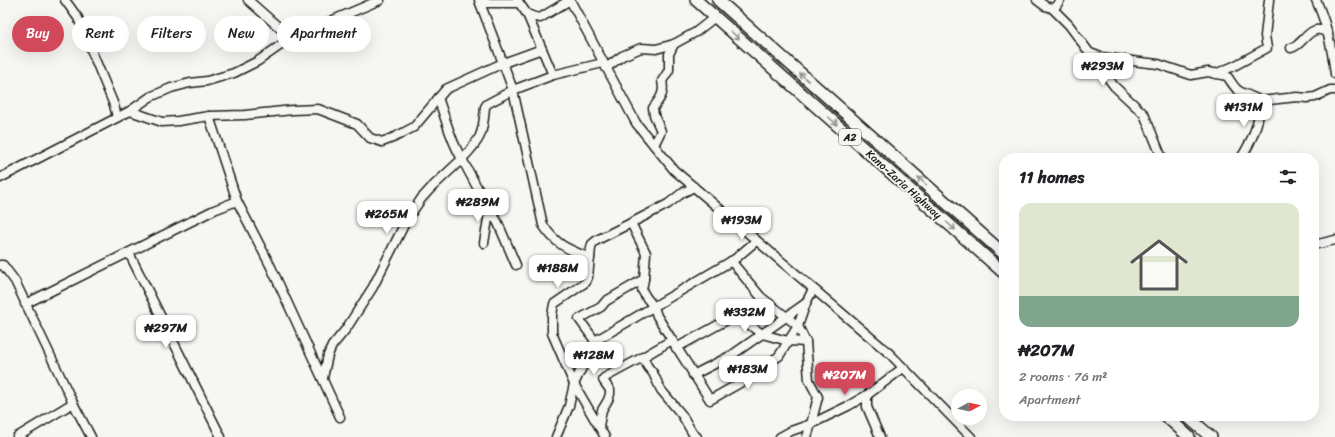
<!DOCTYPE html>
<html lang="en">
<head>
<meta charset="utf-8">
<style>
	body { margin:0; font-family:Sriracha,sans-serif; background:#f6f6f6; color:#202124; height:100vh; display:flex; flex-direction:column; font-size:15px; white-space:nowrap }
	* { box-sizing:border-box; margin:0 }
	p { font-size:13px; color:#757577 }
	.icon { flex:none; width:22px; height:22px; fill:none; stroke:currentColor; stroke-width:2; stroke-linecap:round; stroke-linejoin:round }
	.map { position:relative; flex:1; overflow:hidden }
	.panel { position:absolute; left:999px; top:153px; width:320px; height:268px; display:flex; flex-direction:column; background:#fff; border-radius:16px; box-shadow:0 4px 16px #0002 }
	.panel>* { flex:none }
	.hud { position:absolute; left:12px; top:16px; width:380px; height:36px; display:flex; gap:8px }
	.needle { width:26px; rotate:82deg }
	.buttons { position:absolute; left:951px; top:389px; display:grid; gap:8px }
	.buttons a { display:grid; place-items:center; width:36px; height:36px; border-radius:50%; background:#fff; box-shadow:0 4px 16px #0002; font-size:20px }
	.price { position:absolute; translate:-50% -34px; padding:0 9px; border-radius:8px; background:#fff; color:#222; font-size:13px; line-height:26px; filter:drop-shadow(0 1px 2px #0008) }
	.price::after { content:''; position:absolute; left:50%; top:24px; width:12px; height:9px; margin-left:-6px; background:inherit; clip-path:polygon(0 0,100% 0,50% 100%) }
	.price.selected { background:#d1495b; color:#fff }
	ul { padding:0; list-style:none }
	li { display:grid; align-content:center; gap:8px; height:212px; padding:0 20px }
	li+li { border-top:1px solid #e0e0e0 }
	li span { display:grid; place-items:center; height:124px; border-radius:12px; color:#555 }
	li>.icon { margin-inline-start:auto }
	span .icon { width:72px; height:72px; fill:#fffc; stroke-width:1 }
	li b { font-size:17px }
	h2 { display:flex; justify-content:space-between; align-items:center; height:48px; padding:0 20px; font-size:17px }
	.chip { padding:0 14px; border-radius:18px; background:#fff; box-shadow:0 4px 16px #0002; font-size:14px; line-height:36px }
	.chip.selected { background:#d1495b; color:#fff }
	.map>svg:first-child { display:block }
</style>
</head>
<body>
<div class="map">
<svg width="1335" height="437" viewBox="0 0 1335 437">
	<rect width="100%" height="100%" fill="#f6f6f2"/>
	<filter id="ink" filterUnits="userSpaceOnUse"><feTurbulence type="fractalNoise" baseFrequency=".025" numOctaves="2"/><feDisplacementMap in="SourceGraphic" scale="8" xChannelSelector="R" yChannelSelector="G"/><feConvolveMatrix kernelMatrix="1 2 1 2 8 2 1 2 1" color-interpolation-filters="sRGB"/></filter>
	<g filter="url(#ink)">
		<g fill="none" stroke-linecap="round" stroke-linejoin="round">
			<!-- minor casing -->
			<g stroke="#1c1c1c" stroke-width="11">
				<g id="minor">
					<polyline points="65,0 78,18 114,105 117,117"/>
					<polyline points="248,0 291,38"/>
					<polyline points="479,0 480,3 519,3"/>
					<polyline points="517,0 527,14 553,75 603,63"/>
					<polyline points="570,0 636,123 674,170 890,354 971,437"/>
					<polyline points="1037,0 1045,6 1052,8 1056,6 1060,0"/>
					<path d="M 1316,0 C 1327,24 1332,48 1335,74"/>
					<polyline points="480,3 503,63 542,49"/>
					<polyline points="1052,8 1069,25 1114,86 1144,114 1162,158"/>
					<polyline points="527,14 535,17 540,18 570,0"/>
					<path d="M 1291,48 C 1304,46 1309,21 1328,33"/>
					<path d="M 1090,53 L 1101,57 L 1123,60 L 1158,64 L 1191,75 L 1208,72 L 1227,76 C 1231,81 1234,88 1239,91 C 1246,95 1253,96 1260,101 L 1297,97 L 1307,98 L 1315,97 L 1330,90 L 1335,90"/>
					<polyline points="606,68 622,56 641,48 656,49 674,44 696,32 715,17"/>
					<polyline points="1215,74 1234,66 1267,48 1265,36 1269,0"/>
					<polyline points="130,111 162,122 178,121 209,116 245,115 293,110 318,109 357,124 370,138 382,142 395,137 414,127 446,89 503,63 513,90 553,75"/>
					<polyline points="209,116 237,201 271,267 340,417"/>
					<path d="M 654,145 L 661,131 L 654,115 L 653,108 C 660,99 665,93 662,81 L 669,70 L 669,54 L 674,44"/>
					<path d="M 1241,158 C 1252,141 1260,121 1260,101"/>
					<polyline points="0,178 130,111 150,97 171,88 190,83 207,81 234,73 258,61 291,38 380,0"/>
					<polyline points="484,243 490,207"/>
					<polyline points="1314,245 1335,240"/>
					<polyline points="129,253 221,437"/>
					<polyline points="731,261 761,297 798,326 806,342 809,380 818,397 811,424 791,431 780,437"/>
					<polyline points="0,265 3,265 15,281 73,403 17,437"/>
					<path d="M 516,265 L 498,223 L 479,191 L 462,159 C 481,139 483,135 485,107 L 487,104 L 513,90 L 543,225 C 557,246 568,249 590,258"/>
					<polyline points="644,279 642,290 646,297 654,307 657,316 672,340 643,357 648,367 653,373 661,390 682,415 693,434 697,437"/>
					<polyline points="25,304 214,210 237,201"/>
					<polyline points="672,340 710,400 740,383 779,356 798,326 806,303 813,289"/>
					<polyline points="595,341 716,270 735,259 756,241"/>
					<polyline points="676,348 736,315 762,334 806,303"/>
					<polyline points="693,375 732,355 762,334 788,341 806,342"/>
					<path d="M 323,378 L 328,355 L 332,346 L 346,329 L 373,287 L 405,223 L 421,199 L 431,188 L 462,159 C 450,140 446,119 438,98"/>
					<polyline points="867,395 867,407 880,437"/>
					<polyline points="73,403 91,437"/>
					<polyline points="599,426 602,410 608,400 610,394 610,390 603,380 604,378 643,357"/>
					<polyline points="556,437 569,406 574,384 595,341 579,319 601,307 606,301 644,279 646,253 631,223 668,204 682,193 694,187"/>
					<polyline points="605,437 574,384 552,333 552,315 554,304 586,282 588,277 591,248 592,244 597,240 631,223"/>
					<polyline points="807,437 811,424 848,406 867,395 903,368"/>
				</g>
			</g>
			<!-- highway casing -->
			<g stroke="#1c1c1c" stroke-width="14">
				<g id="highway">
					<polyline points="696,0 1004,273"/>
					<polyline points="718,0 1004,254"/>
					<polyline points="1166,416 1189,437"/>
					<polyline points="1187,416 1211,437"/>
				</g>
			</g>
			<!-- minor -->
			<use href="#minor" stroke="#f6f6f2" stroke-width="8"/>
			<!-- highway -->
			<use href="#highway" stroke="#f6f6f2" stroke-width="11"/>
		</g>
		<!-- one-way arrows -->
		<defs><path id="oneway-shaft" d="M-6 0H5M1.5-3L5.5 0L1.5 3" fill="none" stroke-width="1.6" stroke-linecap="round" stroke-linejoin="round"/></defs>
		<g stroke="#949492">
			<use href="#oneway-shaft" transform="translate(735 35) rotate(42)"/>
			<use href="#oneway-shaft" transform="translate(804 77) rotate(-138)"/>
			<use href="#oneway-shaft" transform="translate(833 121) rotate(42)"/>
			<use href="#oneway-shaft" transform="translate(922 181) rotate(-138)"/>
			<use href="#oneway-shaft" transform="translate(951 226) rotate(42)"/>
		</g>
	</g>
	<g text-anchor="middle" stroke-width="3.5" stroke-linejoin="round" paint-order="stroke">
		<!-- shield labels -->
		<rect fill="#f6f6f2" stroke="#5d5d5c" stroke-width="1" x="839" y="129" width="22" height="16" rx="3"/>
		<g font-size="10" font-weight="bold" fill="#1c1c1c">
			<text x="850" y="141">A2</text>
		</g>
		<!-- street labels -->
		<g font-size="11" fill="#1c1c1c" stroke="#f6f6f2">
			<text transform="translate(904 184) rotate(42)" y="4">Kano-Zaria Highway</text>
		</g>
	</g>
</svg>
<div class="buttons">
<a><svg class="needle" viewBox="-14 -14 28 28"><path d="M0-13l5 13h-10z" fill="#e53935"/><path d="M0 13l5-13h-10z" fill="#757577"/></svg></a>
</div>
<b class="price" style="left:1103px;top:87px">₦293M</b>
<b class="price" style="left:1244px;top:128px">₦131M</b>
<b class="price" style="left:478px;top:223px">₦289M</b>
<b class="price" style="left:387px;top:235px">₦265M</b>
<b class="price" style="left:742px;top:241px">₦193M</b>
<b class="price" style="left:558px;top:289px">₦188M</b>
<b class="price" style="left:745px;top:333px">₦332M</b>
<b class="price" style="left:166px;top:349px">₦297M</b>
<b class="price" style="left:594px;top:376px">₦128M</b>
<b class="price" style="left:748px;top:390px">₦183M</b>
<b class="price selected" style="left:845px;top:396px">₦207M</b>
<div class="hud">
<a class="chip selected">Buy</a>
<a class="chip">Rent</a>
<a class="chip">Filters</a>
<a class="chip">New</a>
<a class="chip">Apartment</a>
</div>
<section class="panel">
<h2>11 homes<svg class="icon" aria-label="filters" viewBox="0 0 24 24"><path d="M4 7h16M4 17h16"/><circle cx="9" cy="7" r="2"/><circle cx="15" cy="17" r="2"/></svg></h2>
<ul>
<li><span style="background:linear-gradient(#dfe7d0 75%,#7fa58c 0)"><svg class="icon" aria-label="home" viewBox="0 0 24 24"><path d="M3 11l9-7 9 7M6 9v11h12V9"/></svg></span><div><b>₦207M</b><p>2 rooms · 76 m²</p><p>Apartment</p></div></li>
</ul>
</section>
</div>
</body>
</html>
